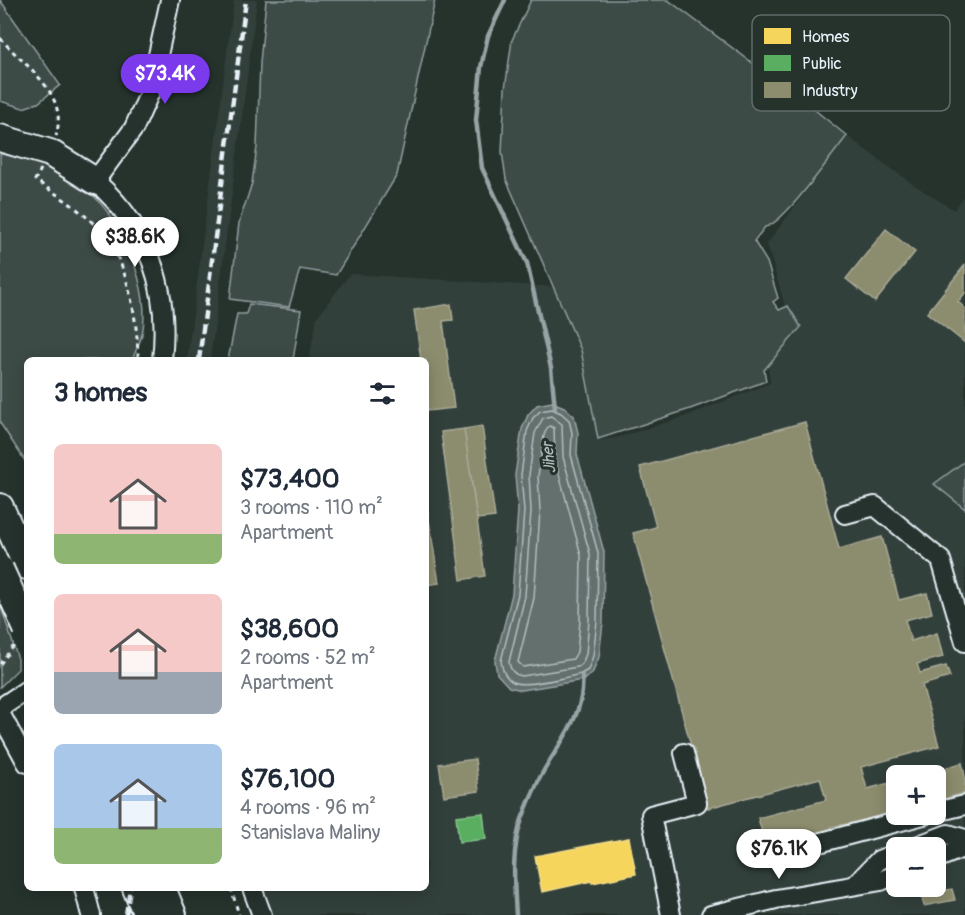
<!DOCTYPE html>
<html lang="en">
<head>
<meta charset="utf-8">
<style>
	body { margin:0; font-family:Pangolin,sans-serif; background:#f6f6f7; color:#1f2937; height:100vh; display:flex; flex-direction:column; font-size:22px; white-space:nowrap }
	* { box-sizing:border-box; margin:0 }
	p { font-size:20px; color:#747a83 }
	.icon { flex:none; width:33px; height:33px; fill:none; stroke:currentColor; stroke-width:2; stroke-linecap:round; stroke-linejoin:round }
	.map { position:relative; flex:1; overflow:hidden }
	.details { position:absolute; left:24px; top:357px; width:405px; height:534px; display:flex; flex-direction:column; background:#fff; border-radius:9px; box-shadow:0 3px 15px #0003 }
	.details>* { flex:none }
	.fabs { position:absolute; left:886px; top:765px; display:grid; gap:12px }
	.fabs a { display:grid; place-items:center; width:60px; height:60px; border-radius:9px; background:#fff; box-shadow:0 3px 15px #0003; font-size:30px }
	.price { position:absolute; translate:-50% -51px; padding:0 14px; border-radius:21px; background:#fff; color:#222; font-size:20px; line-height:39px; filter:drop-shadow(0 2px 3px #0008) }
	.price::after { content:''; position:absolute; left:50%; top:36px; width:18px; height:14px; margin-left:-9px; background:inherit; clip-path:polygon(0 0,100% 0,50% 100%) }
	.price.on { background:#7c3aed; color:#fff }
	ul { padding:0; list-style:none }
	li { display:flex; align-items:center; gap:18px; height:150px; padding:0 30px }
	li span { display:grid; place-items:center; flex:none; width:168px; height:120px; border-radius:9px; color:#555 }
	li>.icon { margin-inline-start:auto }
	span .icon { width:72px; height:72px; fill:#fffc; stroke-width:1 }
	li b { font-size:26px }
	h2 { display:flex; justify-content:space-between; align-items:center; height:72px; padding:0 30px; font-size:26px }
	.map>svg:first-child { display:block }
</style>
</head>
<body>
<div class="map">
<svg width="965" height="915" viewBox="0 0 965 915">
	<rect width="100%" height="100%" fill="#26332d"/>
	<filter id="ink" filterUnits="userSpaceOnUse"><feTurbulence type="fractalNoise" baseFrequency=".0167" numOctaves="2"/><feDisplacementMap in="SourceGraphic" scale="12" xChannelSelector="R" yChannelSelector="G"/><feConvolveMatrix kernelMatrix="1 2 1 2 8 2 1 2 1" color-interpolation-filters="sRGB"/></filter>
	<g filter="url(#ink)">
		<!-- built -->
		<g fill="#333f3a" fill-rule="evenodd">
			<polygon points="234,0 257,0 218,300 210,360 187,360"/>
			<path d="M 847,136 L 911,183 L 954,210 L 965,195 L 965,915 L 269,915 L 260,888 L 426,888 L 426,360 L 309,360 L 317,317 L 350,274 L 555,287 L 581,350 L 599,439 L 601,440 L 619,437 L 684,417 L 770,383 L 768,365 L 800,327 L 788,306 L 785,306 L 767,244 ZM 897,776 L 936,776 L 936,814 L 897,814 ZM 897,848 L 936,848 L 936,886 L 897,886 Z"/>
		</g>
		<!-- green -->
		<g fill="#3e4b47" stroke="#939ea0" stroke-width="1.5">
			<polygon points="0,0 60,85 38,103 23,108 0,101"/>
			<polygon points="266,0 435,0 397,175 336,275 300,269 289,307 230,299 239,223 252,183 257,147 260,63"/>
			<path d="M 531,0 L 668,0 L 805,102 L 847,136 C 833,153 784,224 765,227 L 754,241 L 767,262 L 778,298 L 773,302 L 779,310 L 788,306 L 801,327 L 764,370 L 766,381 L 690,409 L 598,439 L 581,350 L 506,179 L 502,152 L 505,89 L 512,40 Z"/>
			<path d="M 0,154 C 19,157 41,161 58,170 C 68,176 80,184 89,192 C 122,219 152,291 142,334 C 140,343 135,352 132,360 L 27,360 L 27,464 L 0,423 Z"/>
			<polygon points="249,304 301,310 293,360 228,360 237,314 246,314"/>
			<polygon points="965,461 965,509 934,484"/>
			<polygon points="0,604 18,659 18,669 0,687"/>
		</g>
		<!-- water -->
		<polygon fill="#636f6d" stroke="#98a3a5" stroke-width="1.5" points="552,402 564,407 574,416 578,433 577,454 604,552 603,622 599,657 592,674 583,680 522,690 509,687 497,674 495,661 512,594 518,510 515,475 522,429 528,415 537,405"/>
		<!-- homes -->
		<polygon fill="#f6d55c" stroke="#f2dd8b" stroke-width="1.5" points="629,838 636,874 592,883 592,881 542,892 535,856"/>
		<!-- public -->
		<polygon fill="#5aae61" stroke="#85c28e" stroke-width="1.5" points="483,813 486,839 459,842 456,816"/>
		<!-- industry -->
		<g fill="#8c8c6e" stroke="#a8aa97" stroke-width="1.5">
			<polygon points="886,229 915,252 875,302 846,279"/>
			<polygon points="965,265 965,293 958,302 965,308 965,343 927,313"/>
			<polygon points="451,304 453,320 443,321 454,408 427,411 426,360 421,360 414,310"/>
			<polygon points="805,422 839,549 882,537 899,600 927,593 932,613 905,620 911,641 937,633 943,657 917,664 920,673 946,666 950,677 922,685 939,746 861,767 867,789 897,781 897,812 853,823 835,826 831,827 832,829 766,847 758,818 826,800 820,778 708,808 633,533 656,527 640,467"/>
			<polygon points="482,426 495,517 477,519 464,429"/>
			<polygon points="464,429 485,576 461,580 441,432"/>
			<polygon points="426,501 439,583 426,585"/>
			<polygon points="475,759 479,791 444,796 439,764"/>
			<polygon points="962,763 965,776 965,793 936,801 936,776 916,776"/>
			<polygon points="952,889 955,900 924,906 921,895"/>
		</g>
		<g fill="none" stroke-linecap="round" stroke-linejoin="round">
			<!-- shore -->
			<g stroke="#b3bdc0" stroke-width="1.5">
				<path d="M 552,409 L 561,413 L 569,420 L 572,433 L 571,455 L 598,553 L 597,621 L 593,656 L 588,670 L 581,674 C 567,677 524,688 513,682 C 505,678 502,669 501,661 L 518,594 L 524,511 L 521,475 L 527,431 L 533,418 L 540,411 Z"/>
				<path d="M 551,416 L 562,424 L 563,457 L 590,554 L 589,621 L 586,654 L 582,664 L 578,667 L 522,676 C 514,675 510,670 509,662 L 525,596 L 531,511 L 529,475 L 535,433 L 543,418 Z"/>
				<polygon points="550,426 554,428 555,459 581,555 580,621 577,652 573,659 523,667 518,662 534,598 540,511 538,476 544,435 547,428"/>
			</g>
			<!-- stream -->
			<g stroke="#98a3a5" stroke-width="4.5">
				<polyline points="505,0 488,36 481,67 476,120 482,168 527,263 551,368 555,408"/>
				<path d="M 516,915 C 514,883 511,850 522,819 C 528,804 535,786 543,772 C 560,742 586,713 582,676"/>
			</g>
			<!-- minor casing -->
			<g stroke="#e8f1f8" stroke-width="22">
				<g id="minor">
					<path d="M 162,360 C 170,288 149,229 95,181 L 134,128 L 150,92 L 170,0"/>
					<polyline points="845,514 875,506 941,560 965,642"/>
					<polyline points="0,708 27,690"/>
					<polyline points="0,713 27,763"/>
					<polyline points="936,812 965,805"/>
					<polyline points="911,848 948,834 965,839"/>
					<polyline points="796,849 927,814"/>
					<polyline points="936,859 965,847"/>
					<polyline points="855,885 879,860 897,853"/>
					<polyline points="84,888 91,915"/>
					<polyline points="252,888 262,915"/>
					<polyline points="671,915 651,815 697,803 684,753"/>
					<polyline points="711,915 776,899 881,881 897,874"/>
				</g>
			</g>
			<!-- highway casing -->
			<g stroke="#e8f1f8" stroke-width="30">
				<g id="highway">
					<polyline points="0,138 50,153 95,181"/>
					<polyline points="0,507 27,566"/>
					<polyline points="136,888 147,915"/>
					<polyline points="162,888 173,915"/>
				</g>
			</g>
			<!-- path -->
			<g stroke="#e8f1f8" stroke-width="3" stroke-dasharray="4.5 4.5" stroke-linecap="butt">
				<path d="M 0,38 C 25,67 69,92 56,136"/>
				<path d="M 41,169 L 35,180 C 61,197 88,214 107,239 C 129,268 138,324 138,360"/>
				<polyline points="0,664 16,643"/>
				<polyline points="231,888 239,915"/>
			</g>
			<!-- minor -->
			<use href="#minor" stroke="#26332d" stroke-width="18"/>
			<!-- highway -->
			<use href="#highway" stroke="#26332d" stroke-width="26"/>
			<!-- rail -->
			<g stroke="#e8f1f8" stroke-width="4.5" stroke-dasharray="9 4.5" stroke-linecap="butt">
				<polyline points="199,360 246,0"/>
				<polyline points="126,915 130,888"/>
			</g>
			<!-- highway-bridge casing -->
			<g stroke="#e8f1f8" stroke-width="30" stroke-linecap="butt">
				<polyline id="highway-bridge" points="0,569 27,629"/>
			</g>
			<!-- highway-bridge -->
			<use href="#highway-bridge" stroke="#26332d" stroke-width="26"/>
		</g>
	</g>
	<g text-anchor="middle" stroke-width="6" stroke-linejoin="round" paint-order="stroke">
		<!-- water labels -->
		<g font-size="16" font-style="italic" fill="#b3bdc0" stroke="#26332d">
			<text transform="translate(548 458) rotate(-96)" y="6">Jiher</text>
		</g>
	</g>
	<!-- legend -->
	<rect x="752" y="15" width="198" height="96" rx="9" fill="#26332d" stroke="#606c6a" stroke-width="1.5"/>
	<rect x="764" y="28" width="27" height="16" fill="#f6d55c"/>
	<rect x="764" y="55" width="27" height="16" fill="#5aae61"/>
	<rect x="764" y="82" width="27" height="16" fill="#8c8c6e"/>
	<g font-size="16" fill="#e8f1f8">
		<text x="802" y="42">Homes</text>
		<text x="802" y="69">Public</text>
		<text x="802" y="96">Industry</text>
	</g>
</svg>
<div class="fabs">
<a>+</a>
<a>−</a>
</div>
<b class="price on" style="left:165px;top:105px">$73.4K</b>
<b class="price" style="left:135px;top:268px">$38.6K</b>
<b class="price" style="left:779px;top:880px">$76.1K</b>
<section class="details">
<h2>3 homes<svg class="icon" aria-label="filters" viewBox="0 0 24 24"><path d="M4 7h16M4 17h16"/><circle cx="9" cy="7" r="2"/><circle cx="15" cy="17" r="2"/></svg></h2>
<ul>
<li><span style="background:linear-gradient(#f6c9c9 75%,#8fb573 0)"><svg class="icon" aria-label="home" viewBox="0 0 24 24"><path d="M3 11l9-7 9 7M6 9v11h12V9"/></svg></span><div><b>$73,400</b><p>3 rooms · 110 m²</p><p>Apartment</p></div></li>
<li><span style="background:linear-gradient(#f6c9c9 65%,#9aa5b1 0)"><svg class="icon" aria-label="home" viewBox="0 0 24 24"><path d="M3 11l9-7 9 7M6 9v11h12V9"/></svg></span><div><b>$38,600</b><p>2 rooms · 52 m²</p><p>Apartment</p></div></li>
<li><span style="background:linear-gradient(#a9c7e8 70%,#8fb573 0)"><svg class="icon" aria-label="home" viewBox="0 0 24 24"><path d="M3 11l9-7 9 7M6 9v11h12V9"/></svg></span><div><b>$76,100</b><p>4 rooms · 96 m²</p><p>Stanislava Maliny</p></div></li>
</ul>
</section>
</div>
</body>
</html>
